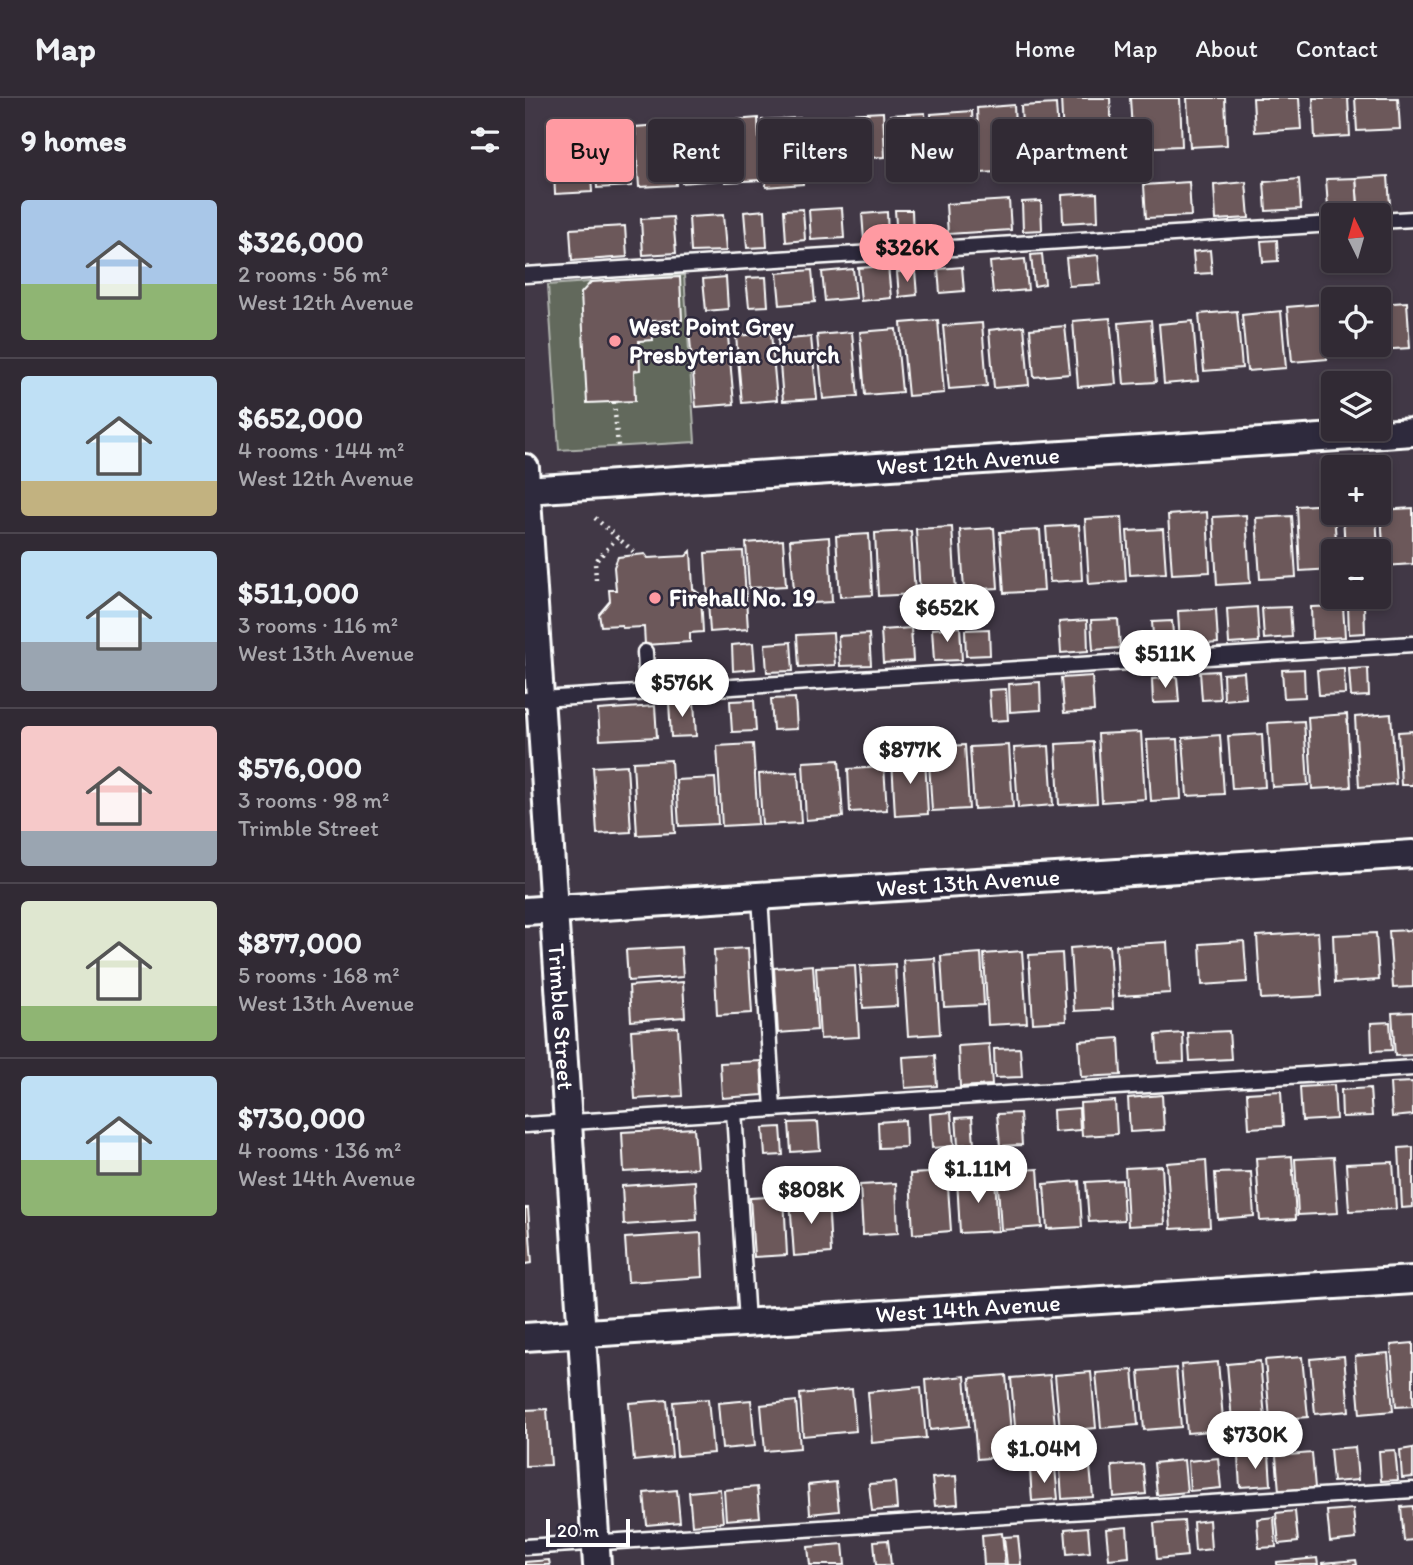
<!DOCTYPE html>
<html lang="en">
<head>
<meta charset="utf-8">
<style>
	body { margin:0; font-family:Itim,sans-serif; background:#39323c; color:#f1f3f6; height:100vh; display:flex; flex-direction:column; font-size:26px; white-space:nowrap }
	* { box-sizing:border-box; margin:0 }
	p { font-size:23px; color:#a8a7ac }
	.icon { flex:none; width:38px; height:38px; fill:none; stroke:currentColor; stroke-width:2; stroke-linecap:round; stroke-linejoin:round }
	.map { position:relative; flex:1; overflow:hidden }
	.details { display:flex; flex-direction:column; background:#312a34; width:525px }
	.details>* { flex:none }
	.banner { position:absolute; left:21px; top:21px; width:665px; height:63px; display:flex; gap:14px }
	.needle { width:46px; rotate:355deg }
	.buttons { position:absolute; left:796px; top:105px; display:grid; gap:14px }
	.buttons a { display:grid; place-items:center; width:70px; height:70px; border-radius:7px; background:#312a34; box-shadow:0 4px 10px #0003,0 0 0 2px #4c464f; font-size:35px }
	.scale { position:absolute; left:21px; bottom:18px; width:84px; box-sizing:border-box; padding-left:7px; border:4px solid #fff; border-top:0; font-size:19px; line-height:24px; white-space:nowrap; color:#fff; -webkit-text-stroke:5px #2f2a3d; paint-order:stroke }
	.price { position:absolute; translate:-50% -60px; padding:0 16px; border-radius:24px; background:#fff; color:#222; font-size:23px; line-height:46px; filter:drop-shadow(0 2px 4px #0008) }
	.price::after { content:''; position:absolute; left:50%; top:42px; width:21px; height:16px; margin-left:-10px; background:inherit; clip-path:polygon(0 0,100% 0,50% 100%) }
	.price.on { background:#ff9aa2; color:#111 }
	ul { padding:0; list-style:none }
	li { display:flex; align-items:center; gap:21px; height:175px; padding:0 21px }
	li+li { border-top:2px solid #4c464f }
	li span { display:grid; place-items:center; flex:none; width:196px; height:140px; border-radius:7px; color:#555 }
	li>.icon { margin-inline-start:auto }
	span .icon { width:84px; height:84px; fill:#fffc; stroke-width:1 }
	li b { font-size:30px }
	h2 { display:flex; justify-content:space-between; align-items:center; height:84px; padding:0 21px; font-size:30px }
	.tag { padding:0 24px; border-radius:7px; background:#312a34; box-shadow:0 4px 10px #0003,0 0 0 2px #4c464f; font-size:24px; line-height:63px }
	.tag.on { background:#ff9aa2; color:#111 }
	header { display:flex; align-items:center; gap:42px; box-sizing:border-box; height:98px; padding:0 35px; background:#312a34; border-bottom:2px solid #4c464f }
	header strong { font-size:33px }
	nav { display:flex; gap:38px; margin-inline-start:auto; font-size:24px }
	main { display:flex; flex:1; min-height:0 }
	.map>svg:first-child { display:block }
</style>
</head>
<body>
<header>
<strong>Map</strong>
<nav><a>Home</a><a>Map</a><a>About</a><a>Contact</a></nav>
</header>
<main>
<section class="details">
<h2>9 homes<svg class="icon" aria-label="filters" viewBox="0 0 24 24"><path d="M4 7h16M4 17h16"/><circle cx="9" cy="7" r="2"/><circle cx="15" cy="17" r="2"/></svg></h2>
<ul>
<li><span style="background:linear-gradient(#a9c7e8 60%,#8fb573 0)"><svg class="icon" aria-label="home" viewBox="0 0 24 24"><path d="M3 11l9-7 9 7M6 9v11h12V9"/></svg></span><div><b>$326,000</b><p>2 rooms · 56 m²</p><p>West 12th Avenue</p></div></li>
<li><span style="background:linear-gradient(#bfe0f5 75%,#c2b280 0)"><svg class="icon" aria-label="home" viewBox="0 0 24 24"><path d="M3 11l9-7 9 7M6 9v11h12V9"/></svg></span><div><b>$652,000</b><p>4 rooms · 144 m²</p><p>West 12th Avenue</p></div></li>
<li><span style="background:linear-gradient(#bfe0f5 65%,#9aa5b1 0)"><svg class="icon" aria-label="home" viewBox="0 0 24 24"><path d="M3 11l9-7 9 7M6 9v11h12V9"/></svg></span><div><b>$511,000</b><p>3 rooms · 116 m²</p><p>West 13th Avenue</p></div></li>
<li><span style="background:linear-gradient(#f6c9c9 75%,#9aa5b1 0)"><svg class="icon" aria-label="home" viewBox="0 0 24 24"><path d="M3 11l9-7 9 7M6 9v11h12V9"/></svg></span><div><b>$576,000</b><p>3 rooms · 98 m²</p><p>Trimble Street</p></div></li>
<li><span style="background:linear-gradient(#dfe7d0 75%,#8fb573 0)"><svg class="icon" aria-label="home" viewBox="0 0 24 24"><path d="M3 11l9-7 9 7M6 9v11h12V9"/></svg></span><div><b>$877,000</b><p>5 rooms · 168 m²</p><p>West 13th Avenue</p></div></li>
<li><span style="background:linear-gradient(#bfe0f5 60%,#8fb573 0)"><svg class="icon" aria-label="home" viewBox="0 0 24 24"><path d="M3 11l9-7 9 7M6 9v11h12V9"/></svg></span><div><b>$730,000</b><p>4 rooms · 136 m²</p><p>West 14th Avenue</p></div></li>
</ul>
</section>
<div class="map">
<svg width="888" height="1467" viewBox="0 0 888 1467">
	<rect width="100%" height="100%" fill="#413846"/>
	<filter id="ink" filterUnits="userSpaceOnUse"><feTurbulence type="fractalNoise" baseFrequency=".0143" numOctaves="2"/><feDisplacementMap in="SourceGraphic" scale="14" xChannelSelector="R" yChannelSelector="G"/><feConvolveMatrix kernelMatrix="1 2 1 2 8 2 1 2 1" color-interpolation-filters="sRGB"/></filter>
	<g filter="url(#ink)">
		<!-- green -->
		<polygon fill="#62695c" stroke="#b0b4ae" stroke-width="2" points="159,177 170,344 34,352 23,187"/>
		<!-- building -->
		<g fill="#6c595a" stroke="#fff" stroke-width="2">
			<polygon points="536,0 585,0 588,58 539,61"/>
			<polygon points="605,0 655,0 657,48 608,50"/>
			<polygon points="662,0 700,0 702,47 665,49"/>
			<polygon points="728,0 774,0 776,31 730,34"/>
			<polygon points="788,0 823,0 825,38 790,40"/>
			<polygon points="830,0 873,0 875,31 832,33"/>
			<polygon points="531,6 535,66 499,68 496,8"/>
			<polygon points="489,7 492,73 455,75 452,10"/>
			<polygon points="447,13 450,70 409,72 406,16"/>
			<polygon points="358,14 360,59 325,61 322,16"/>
			<polygon points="400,15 404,73 368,76 365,17"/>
			<polygon points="233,20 236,82 200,84 197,23"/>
			<polygon points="275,20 278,86 241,89 237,22"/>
			<polygon points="317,20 320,70 284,73 281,22"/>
			<polygon points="190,21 193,82 157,85 153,23"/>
			<polygon points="147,26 151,87 114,89 110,29"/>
			<polygon points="63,30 67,94 30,96 27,32"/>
			<polygon points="103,30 106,88 72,90 69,32"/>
			<polygon points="863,78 865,107 833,109 831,80"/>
			<polygon points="831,80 833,109 803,110 801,81"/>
			<polygon points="774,81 776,111 741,113 739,84"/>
			<polygon points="664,84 666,118 621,120 619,87"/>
			<polygon points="721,84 724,120 691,122 689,87"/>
			<polygon points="572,95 573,123 538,125 537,97"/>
			<polygon points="484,102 486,132 423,136 421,106"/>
			<polygon points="516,103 517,132 498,133 497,104"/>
			<polygon points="317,110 319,140 286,142 284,112"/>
			<polygon points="278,111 280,142 261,144 259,112"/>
			<polygon points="240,112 242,149 222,150 219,114"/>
			<polygon points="370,112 387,112 388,140 372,141"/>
			<polygon points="362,114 363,140 339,142 337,116"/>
			<polygon points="198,117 201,153 166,154 164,119"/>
			<polygon points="148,119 151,155 118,157 116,121"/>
			<polygon points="100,128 102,159 47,163 45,131"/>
			<polygon points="752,142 753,163 738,164 736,143"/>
			<polygon points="685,152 687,175 670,176 668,154"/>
			<polygon points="517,156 520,186 509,188 506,157"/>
			<polygon points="573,157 576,186 544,188 541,160"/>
			<polygon points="500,161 503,192 468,195 465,164"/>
			<polygon points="363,168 366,200 336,203 333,170"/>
			<polygon points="437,169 439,193 415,195 413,171"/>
			<polygon points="328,171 331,200 300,203 297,174"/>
			<polygon points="287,172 290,204 255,207 252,175"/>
			<polygon points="390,173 392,197 374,199 372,174"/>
			<polygon points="155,179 157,222 127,223 128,242 114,243 115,272 109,273 110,303 62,305 56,195 66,184"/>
			<polygon points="201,179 203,211 181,213 178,181"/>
			<polygon points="241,179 243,208 224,209 221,180"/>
			<polygon points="882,204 885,250 852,252 851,247 854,247 854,206"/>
			<polygon points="797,206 802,261 767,264 762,209"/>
			<polygon points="808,207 808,247 846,247 847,254 807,257 803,208"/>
			<polygon points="712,213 717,270 679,273 674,216"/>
			<polygon points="756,213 761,270 722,273 717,217"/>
			<polygon points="585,220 591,286 553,289 548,223"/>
			<polygon points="413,222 419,295 383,298 376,225"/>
			<polygon points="626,222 631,284 599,286 594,225"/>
			<polygon points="668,223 673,283 639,286 634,226"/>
			<polygon points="457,225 462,288 424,291 418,228"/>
			<polygon points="202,227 209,306 171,309 164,230"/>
			<polygon points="499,228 504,287 469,290 464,232"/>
			<polygon points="540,228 545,276 509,279 505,231"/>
			<polygon points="371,231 377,294 340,297 335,234"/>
			<polygon points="327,234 333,298 298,301 292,237"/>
			<polygon points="246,235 252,302 217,305 211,238"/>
			<polygon points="286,239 292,301 258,303 253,242"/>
			<polygon points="808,406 812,453 808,453 808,471 775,473 772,408"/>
			<polygon points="888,410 888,466 859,468 856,412"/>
			<polygon points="682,414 685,474 647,476 643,417"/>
			<polygon points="851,415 853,453 820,453 818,416"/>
			<polygon points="721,417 725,485 692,487 688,419"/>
			<polygon points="767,418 771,479 735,481 731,420"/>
			<polygon points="597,419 601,483 564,486 560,421"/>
			<polygon points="554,427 557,482 525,484 521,429"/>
			<polygon points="427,429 431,494 395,496 391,431"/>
			<polygon points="469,430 473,490 439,492 435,432"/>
			<polygon points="638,431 641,475 605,477 602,433"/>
			<polygon points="515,432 519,493 479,495 475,434"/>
			<polygon points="386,433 390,496 353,498 350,435"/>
			<polygon points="344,436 347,497 315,499 311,438"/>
			<polygon points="304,439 307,504 270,506 265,442"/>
			<polygon points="258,442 261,488 224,490 221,445"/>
			<polygon points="166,453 168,491 176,497 178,534 165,535 165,544 120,547 119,529 97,530 97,527 76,528 74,516 85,503 84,492 91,492 89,469 93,459 120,456 123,460 161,458"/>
			<polygon points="218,453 223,531 185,534 180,455"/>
			<polygon points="839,507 840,535 824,536 823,508"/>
			<polygon points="818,508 820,539 787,541 786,509"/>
			<polygon points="732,509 734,544 704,546 702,511"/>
			<polygon points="765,509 767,539 739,541 737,510"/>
			<polygon points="691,511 693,545 655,548 653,513"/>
			<polygon points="593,521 595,550 568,552 566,522"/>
			<polygon points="562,522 563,553 536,555 534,524"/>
			<polygon points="647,523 649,548 629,549 627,524"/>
			<polygon points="435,529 437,562 409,563 407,531"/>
			<polygon points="386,530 388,563 358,565 356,532"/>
			<polygon points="464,531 465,557 441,558 440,532"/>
			<polygon points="308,535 310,567 274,569 272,537"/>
			<polygon points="344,536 346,567 315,568 313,538"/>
			<polygon points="266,544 268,573 242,574 240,546"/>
			<polygon points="228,545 230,571 208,573 207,547"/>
			<polygon points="819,570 820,596 794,597 792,572"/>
			<polygon points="843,570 844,598 826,599 824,571"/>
			<polygon points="779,571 780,599 759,600 757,572"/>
			<polygon points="693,573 695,601 677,602 675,574"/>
			<polygon points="719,574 721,600 699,602 698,576"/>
			<polygon points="567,578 569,613 539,615 536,580"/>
			<polygon points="652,579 654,604 628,605 627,581"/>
			<polygon points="515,584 516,612 485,614 484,586"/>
			<polygon points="481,591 483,622 466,623 464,592"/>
			<polygon points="270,600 272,631 248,632 246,601"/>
			<polygon points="229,602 231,633 207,634 205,603"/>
			<polygon points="169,603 171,638 146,639 144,604"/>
			<polygon points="130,608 132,639 75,642 73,612"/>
			<polygon points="822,616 826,689 787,691 783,619"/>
			<polygon points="866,616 871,686 834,689 830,619"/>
			<polygon points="779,623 783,687 747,689 743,625"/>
			<polygon points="888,633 888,687 876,687 873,634"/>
			<polygon points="616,634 620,701 577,704 573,636"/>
			<polygon points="737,636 740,689 707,691 703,638"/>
			<polygon points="695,637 699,696 662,698 658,640"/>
			<polygon points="653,641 656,701 626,703 622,642"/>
			<polygon points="568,644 572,705 534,707 531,646"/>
			<polygon points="228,646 233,726 197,728 192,648"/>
			<polygon points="440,647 444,711 407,713 403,649"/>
			<polygon points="484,647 488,709 449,711 445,649"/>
			<polygon points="524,648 528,707 493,710 489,650"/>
			<polygon points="400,659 403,716 370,718 367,661"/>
			<polygon points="146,662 150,735 112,737 108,664"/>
			<polygon points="314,662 318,719 281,722 278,664"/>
			<polygon points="102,667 106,734 72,736 68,669"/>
			<polygon points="359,669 362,712 325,714 323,671"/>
			<polygon points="273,674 276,725 237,727 234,676"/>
			<polygon points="190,680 193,726 154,728 151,682"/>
			<polygon points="888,832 888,889 868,890 864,833"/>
			<polygon points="793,834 797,898 736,901 732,838"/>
			<polygon points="851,835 854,882 810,885 808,837"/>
			<polygon points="719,843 722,884 677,887 675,846"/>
			<polygon points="642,844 645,895 594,898 591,847"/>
			<polygon points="584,847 588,911 549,913 545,850"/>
			<polygon points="156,849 158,879 103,883 101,852"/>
			<polygon points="223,850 227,915 192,917 189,852"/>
			<polygon points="497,853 502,925 463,927 459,856"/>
			<polygon points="456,855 459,907 419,909 416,858"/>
			<polygon points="537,855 541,923 508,925 504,857"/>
			<polygon points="410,860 415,936 383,938 378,862"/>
			<polygon points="370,866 372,908 338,910 335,868"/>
			<polygon points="288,867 292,932 253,935 249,870"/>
			<polygon points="330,867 334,939 295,941 291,869"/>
			<polygon points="158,884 160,919 106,923 104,888"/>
			<polygon points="888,914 888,957 870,958 867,915"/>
			<polygon points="865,924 867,952 847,953 846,925"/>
			<polygon points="153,929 157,998 110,1001 106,932"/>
			<polygon points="704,933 706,961 665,963 663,935"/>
			<polygon points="658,935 659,964 633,965 631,937"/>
			<polygon points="594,940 596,977 556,979 554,943"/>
			<polygon points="464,946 467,987 435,989 433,948"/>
			<polygon points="495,950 497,979 470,980 469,951"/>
			<polygon points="410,957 412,988 380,990 378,959"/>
			<polygon points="236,963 238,997 197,1000 195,965"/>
			<polygon points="888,984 888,1017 867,1019 865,985"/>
			<polygon points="809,987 811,1021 777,1023 775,989"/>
			<polygon points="845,990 847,1018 817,1019 816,992"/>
			<polygon points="756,993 758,1028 724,1030 722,995"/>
			<polygon points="637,997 639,1032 605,1034 603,1000"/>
			<polygon points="590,1003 592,1036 557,1038 555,1005"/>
			<polygon points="554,1010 555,1032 529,1034 528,1012"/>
			<polygon points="426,1014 429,1048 407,1050 405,1016"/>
			<polygon points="495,1015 497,1047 475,1048 472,1016"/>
			<polygon points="447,1019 449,1046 433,1047 431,1020"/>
			<polygon points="380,1022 381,1049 354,1050 353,1024"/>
			<polygon points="293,1024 295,1052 266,1054 264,1025"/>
			<polygon points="256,1029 258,1057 240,1058 238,1030"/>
			<polygon points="169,1030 172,1070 99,1074 97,1034"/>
			<polygon points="888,1049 888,1109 877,1110 874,1050"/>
			<polygon points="767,1058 771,1121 735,1123 731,1060"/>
			<polygon points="809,1059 813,1115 773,1117 770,1061"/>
			<polygon points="681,1062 685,1129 646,1131 642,1065"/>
			<polygon points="868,1064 871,1111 824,1113 821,1066"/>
			<polygon points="637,1068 640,1126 603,1128 600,1070"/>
			<polygon points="513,1071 517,1129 476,1132 472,1073"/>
			<polygon points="422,1074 426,1133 388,1136 385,1076"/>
			<polygon points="726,1074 729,1118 693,1121 690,1075"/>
			<polygon points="470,1078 473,1133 435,1135 432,1081"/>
			<polygon points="597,1082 599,1122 564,1124 561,1084"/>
			<polygon points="170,1083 172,1122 99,1127 97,1088"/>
			<polygon points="554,1083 557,1129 522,1131 519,1086"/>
			<polygon points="371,1085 373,1135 338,1137 335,1087"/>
			<polygon points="259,1098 262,1157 229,1159 225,1100"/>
			<polygon points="303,1099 306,1155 269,1158 265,1102"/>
			<polygon points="0,1110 3,1110 7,1165 0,1166"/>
			<polygon points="176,1135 178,1179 103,1184 100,1140"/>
			<polygon points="888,1245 888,1308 871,1309 866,1247"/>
			<polygon points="863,1255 868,1313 835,1316 830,1258"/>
			<polygon points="819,1258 824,1313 790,1316 785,1261"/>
			<polygon points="777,1259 783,1319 745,1322 740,1262"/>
			<polygon points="735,1263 740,1320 707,1323 702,1266"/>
			<polygon points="693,1264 699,1332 662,1335 656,1267"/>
			<polygon points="651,1270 656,1329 619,1332 614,1273"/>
			<polygon points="608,1272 613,1327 576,1330 571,1275"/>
			<polygon points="566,1274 571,1330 535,1333 530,1277"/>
			<polygon points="481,1277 488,1358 452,1361 445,1280"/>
			<polygon points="525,1277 531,1337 491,1340 486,1280"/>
			<polygon points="440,1278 444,1328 405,1332 401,1282"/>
			<polygon points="396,1289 401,1340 347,1345 343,1294"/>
			<polygon points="327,1291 331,1333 278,1338 275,1296"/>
			<polygon points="183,1301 188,1355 152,1358 148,1304"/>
			<polygon points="142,1302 147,1359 109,1363 104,1305"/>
			<polygon points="226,1302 230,1348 197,1351 193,1305"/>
			<polygon points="271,1303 275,1350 240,1353 236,1307"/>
			<polygon points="22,1311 26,1367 0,1368 0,1312"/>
			<polygon points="830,1349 833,1382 808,1384 805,1351"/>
			<polygon points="888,1350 888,1379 877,1380 875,1352"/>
			<polygon points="870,1352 873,1382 856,1383 854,1353"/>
			<polygon points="787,1355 790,1390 754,1393 751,1358"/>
			<polygon points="744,1356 746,1387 715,1389 713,1359"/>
			<polygon points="693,1360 696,1390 665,1393 663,1363"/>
			<polygon points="659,1362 662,1394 632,1397 629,1365"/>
			<polygon points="618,1366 621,1396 589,1399 587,1368"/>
			<polygon points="565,1369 568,1399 537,1401 535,1371"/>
			<polygon points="530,1370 533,1401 507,1403 505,1372"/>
			<polygon points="431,1378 433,1406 410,1408 407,1380"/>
			<polygon points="311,1384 314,1413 285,1416 283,1387"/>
			<polygon points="370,1384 372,1411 347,1413 344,1386"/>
			<polygon points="232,1389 235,1419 201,1422 199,1392"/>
			<polygon points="195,1391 198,1424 167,1427 164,1394"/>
			<polygon points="152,1392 155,1424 122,1427 119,1395"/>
			<polygon points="888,1408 888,1442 879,1443 876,1409"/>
			<polygon points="828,1411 831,1441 805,1444 802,1413"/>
			<polygon points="770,1413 773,1444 754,1446 751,1415"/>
			<polygon points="749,1419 751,1449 734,1450 732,1421"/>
			<polygon points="684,1422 686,1451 670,1453 668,1424"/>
			<polygon points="659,1423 662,1458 632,1461 629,1425"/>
			<polygon points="563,1429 565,1454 542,1456 540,1431"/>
			<polygon points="602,1429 604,1459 584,1461 581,1431"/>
			<polygon points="477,1435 480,1467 459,1467 457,1437"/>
			<polygon points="493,1438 496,1467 482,1467 479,1439"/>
			<polygon points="363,1442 366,1467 351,1467 349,1443"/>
			<polygon points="318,1446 320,1467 285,1467 283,1449"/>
			<polygon points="792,1460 793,1467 752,1467 752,1464"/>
			<polygon points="24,1462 25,1467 0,1467 0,1464"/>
			<polygon points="831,1462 832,1467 798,1467 798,1465"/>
		</g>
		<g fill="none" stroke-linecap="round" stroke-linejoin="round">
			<!-- lane casing -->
			<g stroke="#fff" stroke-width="19">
				<g id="lane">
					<polyline points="854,123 888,121"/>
					<polyline points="0,177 808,126"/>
					<polyline points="120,554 122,594"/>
					<polyline points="0,602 888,546"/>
					<polyline points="235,798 248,1011"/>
					<polyline points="209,1013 222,1225"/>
					<polyline points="0,1027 888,970"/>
					<polyline points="0,1449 888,1392"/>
				</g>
			</g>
			<!-- street casing -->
			<g stroke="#fff" stroke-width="32">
				<g id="street">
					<path id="s1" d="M 0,370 L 72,1467"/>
					<path id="s2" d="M 0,392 L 888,334"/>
					<path id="s3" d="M 0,813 L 888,756"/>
					<path id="s4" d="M 0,1239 L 888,1182"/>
				</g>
			</g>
			<!-- path -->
			<g stroke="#fff" stroke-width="4.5" stroke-dasharray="2 5" stroke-linecap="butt">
				<polyline points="89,304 93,348"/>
				<polyline points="70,420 109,454"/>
				<polyline points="71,482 70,464 92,440"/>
			</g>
			<!-- lane -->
			<use href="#lane" stroke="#2f2a3d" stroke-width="14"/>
			<!-- street -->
			<use href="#street" stroke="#2f2a3d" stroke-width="26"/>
		</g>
	</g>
	<!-- markers -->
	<g fill="#ff9aa2" stroke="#2f2a3d" stroke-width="2.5">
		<circle cx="90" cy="243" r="7"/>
		<circle cx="130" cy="500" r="7"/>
	</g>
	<g text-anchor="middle" stroke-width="5" stroke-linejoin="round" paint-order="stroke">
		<!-- poi labels -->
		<g font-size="24" font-weight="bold" fill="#fff" stroke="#2f2a3d" text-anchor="start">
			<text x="104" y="237">West Point Grey<tspan x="104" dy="28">Presbyterian Church</tspan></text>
			<text x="144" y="508">Firehall No. 19</text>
		</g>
		<!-- street labels -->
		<g font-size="24" fill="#fff" stroke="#2f2a3d">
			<text dy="8" stroke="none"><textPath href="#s2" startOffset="444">West 12th Avenue</textPath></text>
			<text dy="8" stroke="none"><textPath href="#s3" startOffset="444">West 13th Avenue</textPath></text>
			<text dy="8" stroke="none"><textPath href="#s1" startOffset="550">Trimble Street</textPath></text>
			<text dy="8" stroke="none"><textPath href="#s4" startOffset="444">West 14th Avenue</textPath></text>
		</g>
	</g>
</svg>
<div class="buttons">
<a><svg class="needle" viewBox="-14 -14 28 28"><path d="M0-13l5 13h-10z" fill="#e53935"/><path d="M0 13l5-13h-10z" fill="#a8a7ac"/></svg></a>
<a><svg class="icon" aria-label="locate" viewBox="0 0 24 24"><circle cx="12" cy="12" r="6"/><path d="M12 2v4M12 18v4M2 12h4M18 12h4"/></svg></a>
<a><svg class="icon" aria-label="layers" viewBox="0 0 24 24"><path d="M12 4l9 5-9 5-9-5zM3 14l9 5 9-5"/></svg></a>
<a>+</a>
<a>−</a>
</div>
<div class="scale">20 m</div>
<b class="price on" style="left:382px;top:186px">$326K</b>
<b class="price" style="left:422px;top:546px">$652K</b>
<b class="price" style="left:640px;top:592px">$511K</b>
<b class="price" style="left:157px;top:621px">$576K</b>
<b class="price" style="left:385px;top:688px">$877K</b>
<b class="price" style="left:453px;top:1107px">$1.11M</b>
<b class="price" style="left:286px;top:1128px">$808K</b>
<b class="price" style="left:730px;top:1373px">$730K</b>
<b class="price" style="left:519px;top:1387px">$1.04M</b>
<div class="banner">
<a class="tag on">Buy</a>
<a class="tag">Rent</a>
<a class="tag">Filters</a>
<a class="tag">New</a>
<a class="tag">Apartment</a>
</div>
</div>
</main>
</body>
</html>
